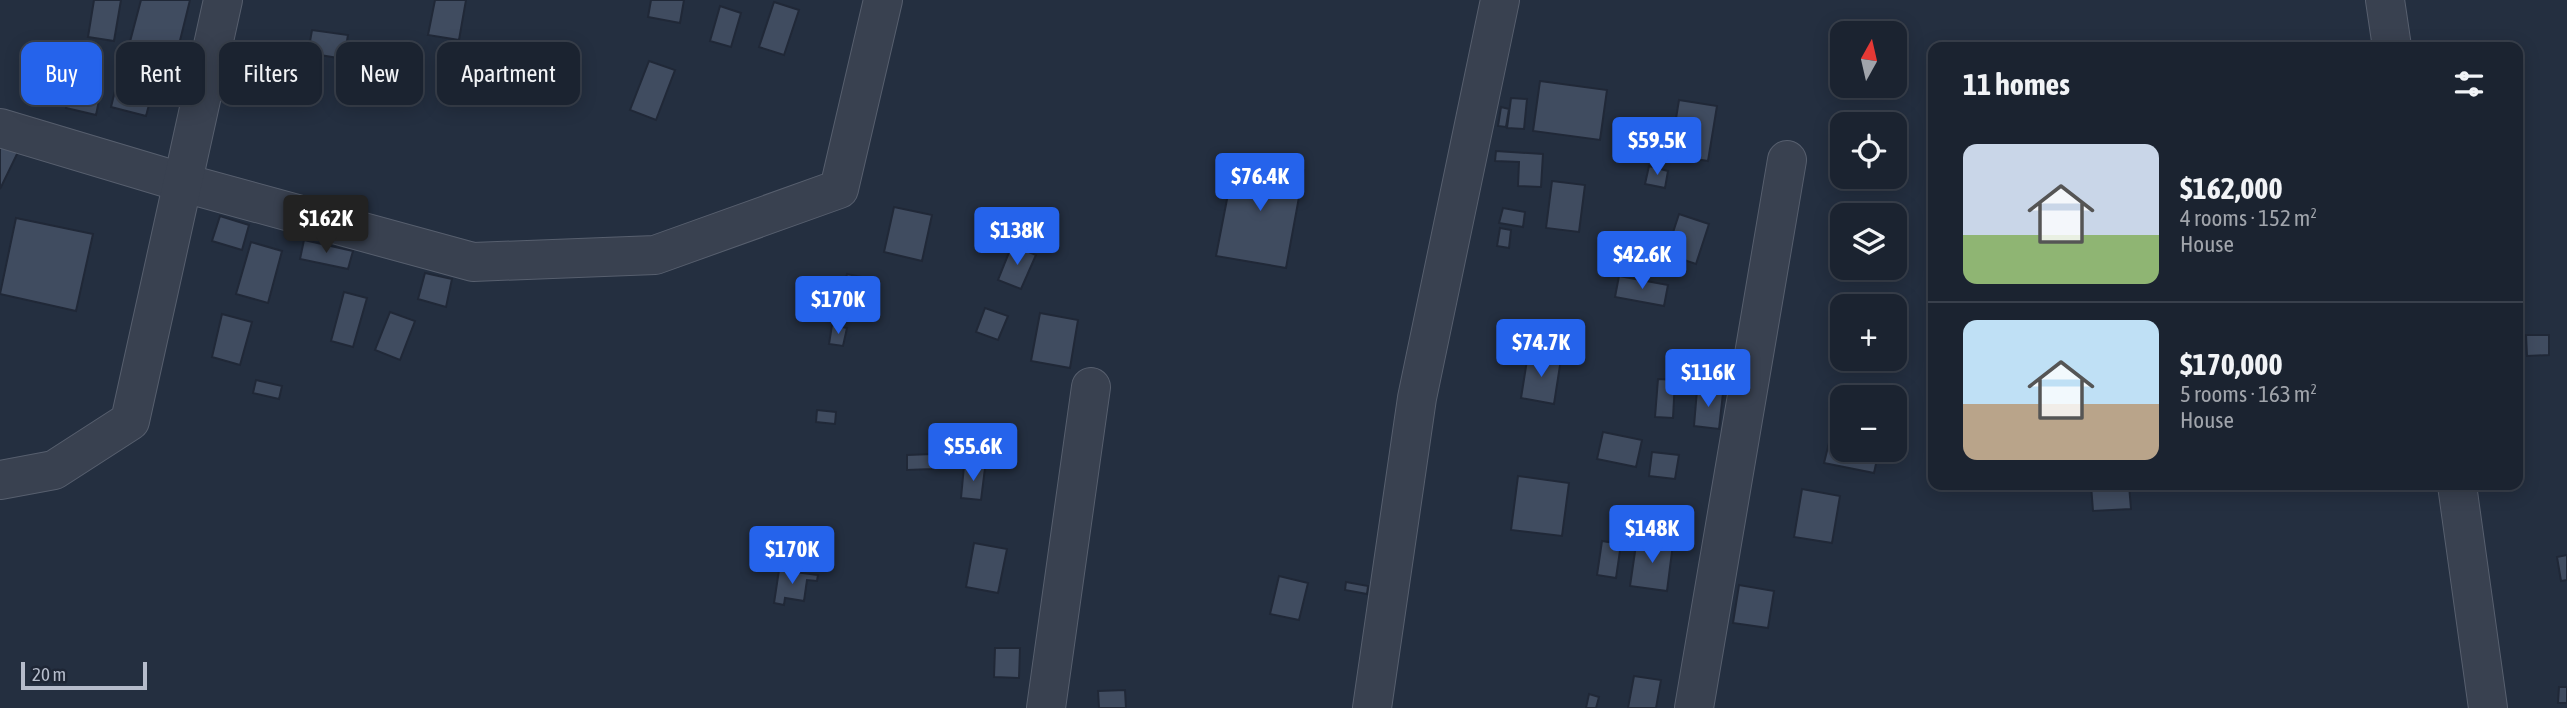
<!DOCTYPE html>
<html lang="en">
<head>
<meta charset="utf-8">
<style>
	body { margin:0; font-family:"Asap Condensed",sans-serif; background:#282f3c; color:#f1f3f6; height:100vh; display:flex; flex-direction:column; font-size:26px; white-space:nowrap }
	* { box-sizing:border-box; margin:0 }
	p { font-size:23px; color:#a0a4ab }
	.icon { flex:none; width:38px; height:38px; fill:none; stroke:currentColor; stroke-width:2; stroke-linecap:round; stroke-linejoin:round }
	.map { position:relative; flex:1; overflow:hidden }
	.sheet { position:absolute; left:1928px; top:42px; width:595px; height:448px; display:flex; flex-direction:column; background:#1b2330; border-radius:14px; box-shadow:0 4px 18px #0003,0 0 0 2px #39404c }
	.sheet>* { flex:none }
	.banner { position:absolute; left:21px; top:42px; width:665px; height:63px; display:flex; gap:14px }
	.needle { width:46px; rotate:8deg }
	.buttons { position:absolute; left:1830px; top:21px; display:grid; gap:14px }
	.buttons a { display:grid; place-items:center; width:77px; height:77px; border-radius:14px; background:#1b2330; box-shadow:0 4px 18px #0003,0 0 0 2px #39404c; font-size:35px }
	.scale { position:absolute; left:21px; bottom:18px; width:126px; box-sizing:border-box; padding-left:7px; border:4px solid #b5bccb; border-top:0; font-size:19px; line-height:24px; white-space:nowrap; color:#b5bccb; -webkit-text-stroke:5px #1e2635; paint-order:stroke }
	.price { position:absolute; translate:-50% -60px; padding:0 16px; border-radius:7px; background:#2563eb; color:#fff; font-size:23px; line-height:46px; filter:drop-shadow(0 2px 4px #0008) }
	.price::after { content:''; position:absolute; left:50%; top:42px; width:21px; height:16px; margin-left:-10px; background:inherit; clip-path:polygon(0 0,100% 0,50% 100%) }
	.price.selected { background:#222; color:#fff }
	ul { padding:0; list-style:none }
	li { display:flex; align-items:center; gap:21px; height:175px; padding:0 35px }
	li+li { border-top:2px solid #39404c }
	li span { display:grid; place-items:center; flex:none; width:196px; height:140px; border-radius:14px; color:#555 }
	li>.icon { margin-inline-start:auto }
	span .icon { width:84px; height:84px; fill:#fffc; stroke-width:1 }
	li b { font-size:30px }
	h2 { display:flex; justify-content:space-between; align-items:center; height:84px; padding:0 35px; font-size:30px }
	.tag { padding:0 24px; border-radius:14px; background:#1b2330; box-shadow:0 4px 18px #0003,0 0 0 2px #39404c; font-size:24px; line-height:63px }
	.tag.selected { background:#2563eb; color:#fff }
	.map>svg:first-child { display:block }
</style>
</head>
<body>
<div class="map">
<svg width="2567" height="708" viewBox="0 0 2567 708">
	<rect width="100%" height="100%" fill="#242f40"/>
	<!-- building -->
	<g fill="#404c60" stroke="#202837" stroke-width="2">
		<polygon points="94,0 121,0 114,41 88,37"/>
		<polygon points="141,0 190,0 174,65 127,53"/>
		<polygon points="435,0 466,0 459,40 428,35"/>
		<polygon points="651,0 684,0 680,23 648,17"/>
		<polygon points="774,2 799,10 784,55 759,47"/>
		<polygon points="720,6 741,13 731,47 710,41"/>
		<polygon points="312,30 348,35 344,59 308,53"/>
		<polygon points="649,61 675,70 656,120 630,110"/>
		<polygon points="122,62 158,71 146,116 111,107"/>
		<polygon points="72,79 102,86 96,115 66,108"/>
		<polygon points="1540,81 1607,90 1600,140 1533,131"/>
		<polygon points="1511,98 1527,99 1524,129 1507,128"/>
		<polygon points="1679,100 1717,106 1708,161 1670,155"/>
		<polygon points="1501,107 1509,109 1506,127 1498,126"/>
		<polygon points="0,143 18,152 0,189"/>
		<polygon points="1496,151 1543,154 1541,187 1518,186 1519,162 1495,161"/>
		<polygon points="1235,158 1304,170 1286,268 1216,256"/>
		<polygon points="1649,166 1668,171 1665,188 1645,184"/>
		<polygon points="1552,181 1585,185 1579,232 1546,228"/>
		<polygon points="894,207 932,215 922,261 884,252"/>
		<polygon points="1503,208 1525,212 1523,227 1499,223"/>
		<polygon points="1679,214 1709,224 1696,264 1666,254"/>
		<polygon points="220,216 249,225 242,250 212,241"/>
		<polygon points="16,218 93,234 76,311 0,294"/>
		<polygon points="1500,228 1511,230 1509,248 1497,246"/>
		<polygon points="304,240 353,251 348,269 300,259"/>
		<polygon points="251,242 282,251 268,303 236,294"/>
		<polygon points="1012,245 1036,255 1021,289 998,280"/>
		<polygon points="425,273 452,279 446,307 418,299"/>
		<polygon points="847,274 866,278 861,301 842,298"/>
		<polygon points="1619,276 1668,285 1664,306 1615,297"/>
		<polygon points="344,292 367,298 353,347 331,341"/>
		<polygon points="985,308 1008,316 998,340 976,332"/>
		<polygon points="390,312 415,321 400,360 375,350"/>
		<polygon points="1040,313 1078,320 1070,368 1031,361"/>
		<polygon points="222,314 252,322 240,365 212,357"/>
		<polygon points="832,325 847,328 843,346 829,344"/>
		<polygon points="2526,335 2549,335 2549,355 2527,356"/>
		<polygon points="1528,354 1561,359 1554,404 1521,398"/>
		<polygon points="1658,379 1675,380 1673,418 1655,417"/>
		<polygon points="256,380 282,386 279,399 253,393"/>
		<polygon points="1697,390 1723,393 1719,429 1694,426"/>
		<polygon points="817,410 836,412 835,424 816,422"/>
		<polygon points="1833,427 1843,429 1843,450 1879,450 1874,473 1824,463"/>
		<polygon points="1603,432 1642,440 1636,467 1597,459"/>
		<polygon points="1652,452 1679,455 1675,479 1649,476"/>
		<polygon points="932,454 933,469 907,470 907,455"/>
		<polygon points="964,466 985,468 981,500 961,498"/>
		<polygon points="1518,476 1569,483 1562,536 1511,530"/>
		<polygon points="2091,485 2129,485 2131,509 2093,511"/>
		<polygon points="1802,489 1840,496 1832,543 1794,537"/>
		<polygon points="1637,538 1673,544 1667,591 1630,586"/>
		<polygon points="1602,541 1621,544 1616,578 1597,575"/>
		<polygon points="974,543 1007,549 998,593 966,587"/>
		<polygon points="2567,555 2567,580 2561,581 2557,557"/>
		<polygon points="779,570 818,575 817,581 807,580 804,601 785,598 784,605 774,603"/>
		<polygon points="1279,576 1308,583 1299,620 1270,614"/>
		<polygon points="1346,582 1368,586 1367,594 1345,590"/>
		<polygon points="1739,585 1774,591 1768,628 1733,623"/>
		<polygon points="995,648 1020,648 1019,678 994,677"/>
		<polygon points="1634,676 1661,680 1656,708 1628,708"/>
		<polygon points="2559,687 2567,687 2567,703 2558,703"/>
		<polygon points="1125,690 1126,708 1099,708 1098,691"/>
		<polygon points="1589,694 1599,697 1596,708 1586,708"/>
	</g>
	<g fill="none" stroke-linecap="round" stroke-linejoin="round">
		<!-- minor casing -->
		<g stroke="#575f6e" stroke-width="40">
			<g id="minor">
				<polyline points="2385,0 2392,47"/>
				<polyline points="0,128 184,183 473,262 655,255 839,189 883,0"/>
				<polyline points="0,480 54,470 130,421 223,0"/>
				<polyline points="2457,485 2488,708"/>
				<polyline points="1046,708 1091,387"/>
				<polyline points="1372,708 1417,398 1500,0"/>
				<polyline points="1694,708 1787,160"/>
			</g>
		</g>
		<!-- minor -->
		<use href="#minor" stroke="#394150" stroke-width="38"/>
	</g>
</svg>
<div class="buttons">
<a><svg class="needle" viewBox="-14 -14 28 28"><path d="M0-13l5 13h-10z" fill="#e53935"/><path d="M0 13l5-13h-10z" fill="#a0a4ab"/></svg></a>
<a><svg class="icon" aria-label="locate" viewBox="0 0 24 24"><circle cx="12" cy="12" r="6"/><path d="M12 2v4M12 18v4M2 12h4M18 12h4"/></svg></a>
<a><svg class="icon" aria-label="layers" viewBox="0 0 24 24"><path d="M12 4l9 5-9 5-9-5zM3 14l9 5 9-5"/></svg></a>
<a>+</a>
<a>−</a>
</div>
<div class="scale">20 m</div>
<b class="price" style="left:1657px;top:177px">$59.5K</b>
<b class="price" style="left:1260px;top:213px">$76.4K</b>
<b class="price selected" style="left:326px;top:255px">$162K</b>
<b class="price" style="left:1017px;top:267px">$138K</b>
<b class="price" style="left:1642px;top:291px">$42.6K</b>
<b class="price" style="left:838px;top:336px">$170K</b>
<b class="price" style="left:1541px;top:379px">$74.7K</b>
<b class="price" style="left:1708px;top:409px">$116K</b>
<b class="price" style="left:973px;top:483px">$55.6K</b>
<b class="price" style="left:1652px;top:565px">$148K</b>
<b class="price" style="left:792px;top:586px">$170K</b>
<div class="banner">
<a class="tag selected">Buy</a>
<a class="tag">Rent</a>
<a class="tag">Filters</a>
<a class="tag">New</a>
<a class="tag">Apartment</a>
</div>
<section class="sheet">
<h2>11 homes<svg class="icon" aria-label="filters" viewBox="0 0 24 24"><path d="M4 7h16M4 17h16"/><circle cx="9" cy="7" r="2"/><circle cx="15" cy="17" r="2"/></svg></h2>
<ul>
<li><span style="background:linear-gradient(#c9d6e8 65%,#8fb573 0)"><svg class="icon" aria-label="home" viewBox="0 0 24 24"><path d="M3 11l9-7 9 7M6 9v11h12V9"/></svg></span><div><b>$162,000</b><p>4 rooms · 152 m²</p><p>House</p></div></li>
<li><span style="background:linear-gradient(#bfe0f5 60%,#b9a48a 0)"><svg class="icon" aria-label="home" viewBox="0 0 24 24"><path d="M3 11l9-7 9 7M6 9v11h12V9"/></svg></span><div><b>$170,000</b><p>5 rooms · 163 m²</p><p>House</p></div></li>
</ul>
</section>
</div>
</body>
</html>
